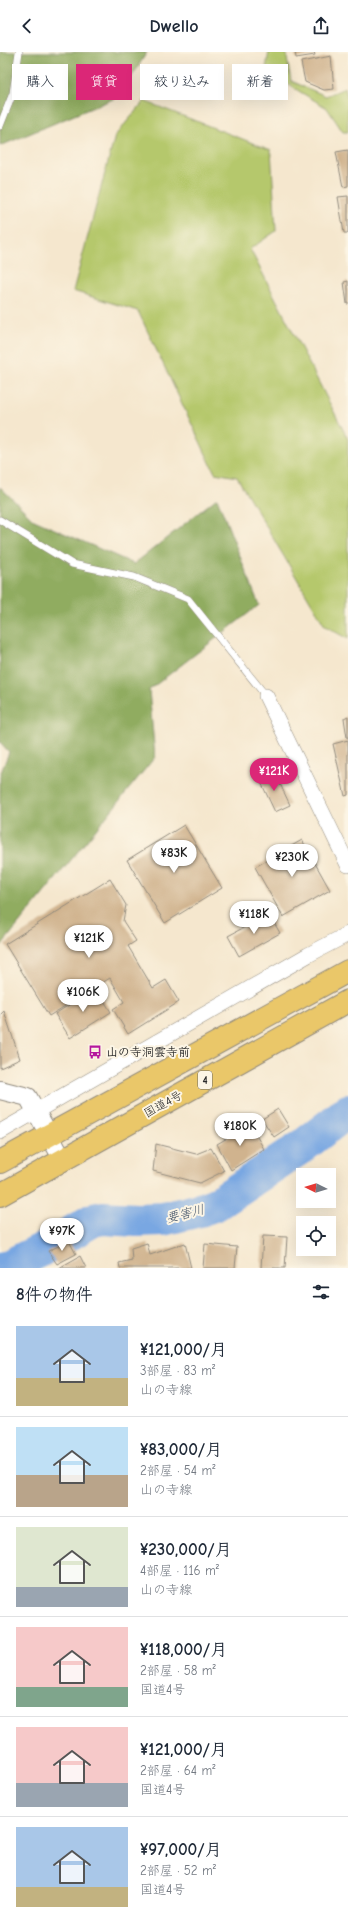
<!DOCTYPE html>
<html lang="ja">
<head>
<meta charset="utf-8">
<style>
	body { margin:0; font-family:"Comic Neue","Klee One",sans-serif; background:#f6f6f7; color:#1f2937; height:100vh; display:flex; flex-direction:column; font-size:15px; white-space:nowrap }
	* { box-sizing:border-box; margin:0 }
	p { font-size:13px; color:#747a83 }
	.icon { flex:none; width:22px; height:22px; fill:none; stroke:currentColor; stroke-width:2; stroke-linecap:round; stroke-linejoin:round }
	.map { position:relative; height:1216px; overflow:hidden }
	.panel { display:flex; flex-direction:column; background:#fff; flex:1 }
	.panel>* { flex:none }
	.hud { position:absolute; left:12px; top:12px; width:324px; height:36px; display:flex; gap:8px }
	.needle { width:26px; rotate:275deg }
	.controls { position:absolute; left:296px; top:1116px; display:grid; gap:8px }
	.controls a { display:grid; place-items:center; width:40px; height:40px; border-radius:0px; background:#fff; box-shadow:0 4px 16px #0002; font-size:20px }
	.price { position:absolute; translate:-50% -34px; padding:0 9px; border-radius:14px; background:#fff; color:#222; font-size:13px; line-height:26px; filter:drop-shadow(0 1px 2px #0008) }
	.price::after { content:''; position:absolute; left:50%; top:24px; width:12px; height:9px; margin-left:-6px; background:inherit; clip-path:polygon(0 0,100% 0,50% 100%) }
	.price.current { background:#db2777; color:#fff }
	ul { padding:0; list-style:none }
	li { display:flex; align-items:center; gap:12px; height:100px; padding:0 16px }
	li+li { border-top:1px solid #e0e1e3 }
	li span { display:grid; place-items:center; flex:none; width:112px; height:80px; border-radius:0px; color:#555 }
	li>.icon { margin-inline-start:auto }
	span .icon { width:48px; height:48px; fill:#fffc; stroke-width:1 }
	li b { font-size:17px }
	h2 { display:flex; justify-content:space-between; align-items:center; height:48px; padding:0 16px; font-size:17px }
	.tag { padding:0 14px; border-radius:0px; background:#fff; box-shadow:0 4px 16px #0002; font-size:14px; line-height:36px }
	.tag.current { background:#db2777; color:#fff }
	header { display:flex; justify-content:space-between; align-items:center; height:52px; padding:0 16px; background:#fff; font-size:18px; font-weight:800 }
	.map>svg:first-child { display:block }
</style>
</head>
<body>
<header><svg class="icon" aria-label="back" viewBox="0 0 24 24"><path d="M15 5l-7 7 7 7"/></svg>Dwello<svg class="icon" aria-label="share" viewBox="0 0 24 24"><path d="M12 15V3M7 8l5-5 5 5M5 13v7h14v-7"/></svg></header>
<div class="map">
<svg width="348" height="1216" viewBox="0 0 348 1216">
	<rect width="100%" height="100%" fill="#fcf5e5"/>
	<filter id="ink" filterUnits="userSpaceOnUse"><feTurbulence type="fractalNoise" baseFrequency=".025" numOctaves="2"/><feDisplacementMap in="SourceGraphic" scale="8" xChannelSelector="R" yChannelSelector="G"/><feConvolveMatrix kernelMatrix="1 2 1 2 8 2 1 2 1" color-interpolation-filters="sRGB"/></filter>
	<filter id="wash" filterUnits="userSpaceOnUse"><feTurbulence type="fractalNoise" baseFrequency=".012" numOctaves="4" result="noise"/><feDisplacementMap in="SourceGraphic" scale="16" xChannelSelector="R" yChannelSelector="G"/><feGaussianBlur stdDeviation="0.9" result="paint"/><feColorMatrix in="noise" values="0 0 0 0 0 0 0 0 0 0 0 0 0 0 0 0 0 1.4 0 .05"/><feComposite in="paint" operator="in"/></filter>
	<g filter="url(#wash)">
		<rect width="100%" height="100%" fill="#f5e7ce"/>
		<!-- green -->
		<g fill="#b5c86c" stroke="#707a4c">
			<polygon points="269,0 286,0 291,29 326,44 345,36 348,48 348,80 343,80 327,56 292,35 266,16"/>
			<polygon points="144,49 271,98 276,179 250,197 348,387 348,587 325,574 237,425 215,421 138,259 73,239 115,84"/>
		</g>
		<!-- forest -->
		<g fill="#90ac60" stroke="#5e6c46">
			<polygon points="0,0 147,0 120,44 0,94"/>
			<polygon points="0,435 34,468 134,512 217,446 259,553 149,638 155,705 0,895 0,723 9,700 0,690"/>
		</g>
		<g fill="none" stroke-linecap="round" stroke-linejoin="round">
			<!-- river -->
			<polyline stroke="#79a7e2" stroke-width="34" points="5,1216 49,1194 93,1168 103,1166 137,1168 163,1167 200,1158 216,1152 303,1094 348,1059"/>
		</g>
		<g id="blocks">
			<!-- building -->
			<g fill="#d0b38e">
				<polygon points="295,0 314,0 315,3 296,6"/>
				<polygon points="331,4 334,37 324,38 305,30 301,10"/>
				<polygon points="348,98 348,134 343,135 336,100"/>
				<polygon points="348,144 348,181 344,181 338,145"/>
				<polygon points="348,229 348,252 347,252 344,230"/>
				<polygon points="348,664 348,686 347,686 344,666"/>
				<polygon points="348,688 348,743 345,744 333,692"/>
				<polygon points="274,719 290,753 275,760 259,726"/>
				<polygon points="184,773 222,836 165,871 127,808"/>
				<polygon points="302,788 330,838 283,865 255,815"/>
				<polygon points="110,827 126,853 123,869 136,889 128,894 153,936 166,928 179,950 128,982 113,957 124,950 110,926 49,964 5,892"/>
				<polygon points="269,862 280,881 239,904 228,884"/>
				<polygon points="96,936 111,960 70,986 55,962"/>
				<polygon points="4,959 20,1007 0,1016 0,963"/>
				<polygon points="278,1057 289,1075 274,1085 262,1067"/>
				<polygon points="250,1073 264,1097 231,1118 217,1092"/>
				<polygon points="156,1092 196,1102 211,1096 224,1119 200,1131 153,1119"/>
				<polygon points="263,1184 287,1185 285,1216 261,1216"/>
				<polygon points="69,1189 76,1202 57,1212 48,1199"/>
				<polygon points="147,1191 150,1203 185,1191 191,1216 120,1216 119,1211 132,1208 131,1196"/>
				<polygon points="205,1192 237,1195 235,1216 203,1216"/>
				<polygon points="80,1204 86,1216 59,1216"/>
			</g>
		</g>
	</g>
	<g filter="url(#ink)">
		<use href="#blocks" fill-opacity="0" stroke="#90897c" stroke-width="1"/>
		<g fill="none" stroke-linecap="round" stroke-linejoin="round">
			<!-- service casing -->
			<g stroke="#90897c" stroke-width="8">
				<g id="service">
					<polyline points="0,74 13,41 19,0"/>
					<polyline points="0,468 72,512 134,525 188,547 266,644"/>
				</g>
			</g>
			<!-- minor casing -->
			<g stroke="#90897c" stroke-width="16">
				<g id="minor">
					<polyline points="266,644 348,813"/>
					<polyline points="0,1080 308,903 348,882"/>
				</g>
			</g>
			<!-- tertiary casing -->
			<g stroke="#90897c" stroke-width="20">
				<polyline id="tertiary" points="0,1038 28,1045 63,1108"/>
			</g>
			<!-- trunk casing -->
			<g stroke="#90897c" stroke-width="24">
				<g id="trunk">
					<polyline points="0,1110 348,919"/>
					<polyline points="0,1143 348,949"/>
				</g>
			</g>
			<!-- service -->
			<use href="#service" stroke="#fff" stroke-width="7"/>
			<!-- minor -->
			<use href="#minor" stroke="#fff" stroke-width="15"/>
			<!-- tertiary -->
			<use href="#tertiary" stroke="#fff" stroke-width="18"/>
			<!-- trunk -->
			<use href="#trunk" stroke="#eac769" stroke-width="22"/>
		</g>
	</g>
	<!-- icons -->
	<defs>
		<g id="bus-bare" transform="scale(1.08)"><path d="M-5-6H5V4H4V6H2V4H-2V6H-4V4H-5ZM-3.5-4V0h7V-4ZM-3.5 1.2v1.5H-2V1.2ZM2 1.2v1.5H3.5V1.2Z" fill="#b5179e" stroke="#fcf5e5" stroke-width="2.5" paint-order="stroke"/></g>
	</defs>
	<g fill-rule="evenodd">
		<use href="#bus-bare" x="95" y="1000"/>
	</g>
	<g text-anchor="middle" stroke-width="4" stroke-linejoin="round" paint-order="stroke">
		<!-- shield labels -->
		<rect fill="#fcf5e5" stroke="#6a6863" stroke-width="1" x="198" y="1019" width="14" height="18" rx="3"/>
		<g font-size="11" font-weight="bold" fill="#2b2b2b">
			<text x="205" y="1032">4</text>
		</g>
		<!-- poi labels -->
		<g font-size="12" font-weight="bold" fill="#2b2b2b" stroke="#fcf5e5" text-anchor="start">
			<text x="106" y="1004">山の寺洞雲寺前</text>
		</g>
		<!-- street labels -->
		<g font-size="12" fill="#2b2b2b" stroke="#fcf5e5">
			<text transform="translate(163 1052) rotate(-29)" y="4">国道4号</text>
		</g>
		<!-- water labels -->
		<g font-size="13" font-style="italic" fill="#46566b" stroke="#fcf5e5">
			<text transform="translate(185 1161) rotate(-14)" y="5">要害川</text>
		</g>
	</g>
</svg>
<div class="controls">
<a><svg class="needle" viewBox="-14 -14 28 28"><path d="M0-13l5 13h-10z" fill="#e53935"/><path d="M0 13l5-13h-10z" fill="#747a83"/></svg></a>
<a><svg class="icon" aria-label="locate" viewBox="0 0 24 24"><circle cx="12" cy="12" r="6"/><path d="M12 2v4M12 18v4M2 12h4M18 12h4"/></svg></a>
</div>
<b class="price current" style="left:274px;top:740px">¥121K</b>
<b class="price" style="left:174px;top:822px">¥83K</b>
<b class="price" style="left:292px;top:826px">¥230K</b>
<b class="price" style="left:254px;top:883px">¥118K</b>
<b class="price" style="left:89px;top:907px">¥121K</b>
<b class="price" style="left:83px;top:961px">¥106K</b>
<b class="price" style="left:240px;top:1095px">¥180K</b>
<b class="price" style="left:62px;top:1200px">¥97K</b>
<div class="hud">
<a class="tag">購入</a>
<a class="tag current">賃貸</a>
<a class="tag">絞り込み</a>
<a class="tag">新着</a>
</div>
</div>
<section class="panel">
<h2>8件の物件<svg class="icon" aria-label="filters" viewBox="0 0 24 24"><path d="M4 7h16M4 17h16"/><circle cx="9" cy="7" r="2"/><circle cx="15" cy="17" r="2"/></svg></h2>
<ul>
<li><span style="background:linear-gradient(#a9c7e8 65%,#c2b280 0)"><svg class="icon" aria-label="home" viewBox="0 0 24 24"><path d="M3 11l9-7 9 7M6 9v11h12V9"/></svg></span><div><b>¥121,000/月</b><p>3部屋 · 83 m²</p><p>山の寺線</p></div></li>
<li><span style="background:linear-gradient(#bfe0f5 60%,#b9a48a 0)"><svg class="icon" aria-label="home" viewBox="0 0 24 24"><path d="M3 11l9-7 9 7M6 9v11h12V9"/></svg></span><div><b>¥83,000/月</b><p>2部屋 · 54 m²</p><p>山の寺線</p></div></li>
<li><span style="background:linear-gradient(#dfe7d0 75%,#9aa5b1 0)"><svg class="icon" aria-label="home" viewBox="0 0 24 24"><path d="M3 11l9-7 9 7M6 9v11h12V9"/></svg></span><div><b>¥230,000/月</b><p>4部屋 · 116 m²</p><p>山の寺線</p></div></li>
<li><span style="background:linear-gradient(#f6c9c9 75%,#7fa58c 0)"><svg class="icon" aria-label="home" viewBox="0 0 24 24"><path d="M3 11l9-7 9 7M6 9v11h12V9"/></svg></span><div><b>¥118,000/月</b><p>2部屋 · 58 m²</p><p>国道4号</p></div></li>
<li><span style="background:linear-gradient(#f6c9c9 70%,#9aa5b1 0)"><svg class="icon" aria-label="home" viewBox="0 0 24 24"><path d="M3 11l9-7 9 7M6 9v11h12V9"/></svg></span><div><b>¥121,000/月</b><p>2部屋 · 64 m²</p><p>国道4号</p></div></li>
<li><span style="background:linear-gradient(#a9c7e8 75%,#c2b280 0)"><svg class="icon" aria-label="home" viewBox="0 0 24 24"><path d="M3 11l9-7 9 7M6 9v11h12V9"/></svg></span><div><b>¥97,000/月</b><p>2部屋 · 52 m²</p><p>国道4号</p></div></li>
</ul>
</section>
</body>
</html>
